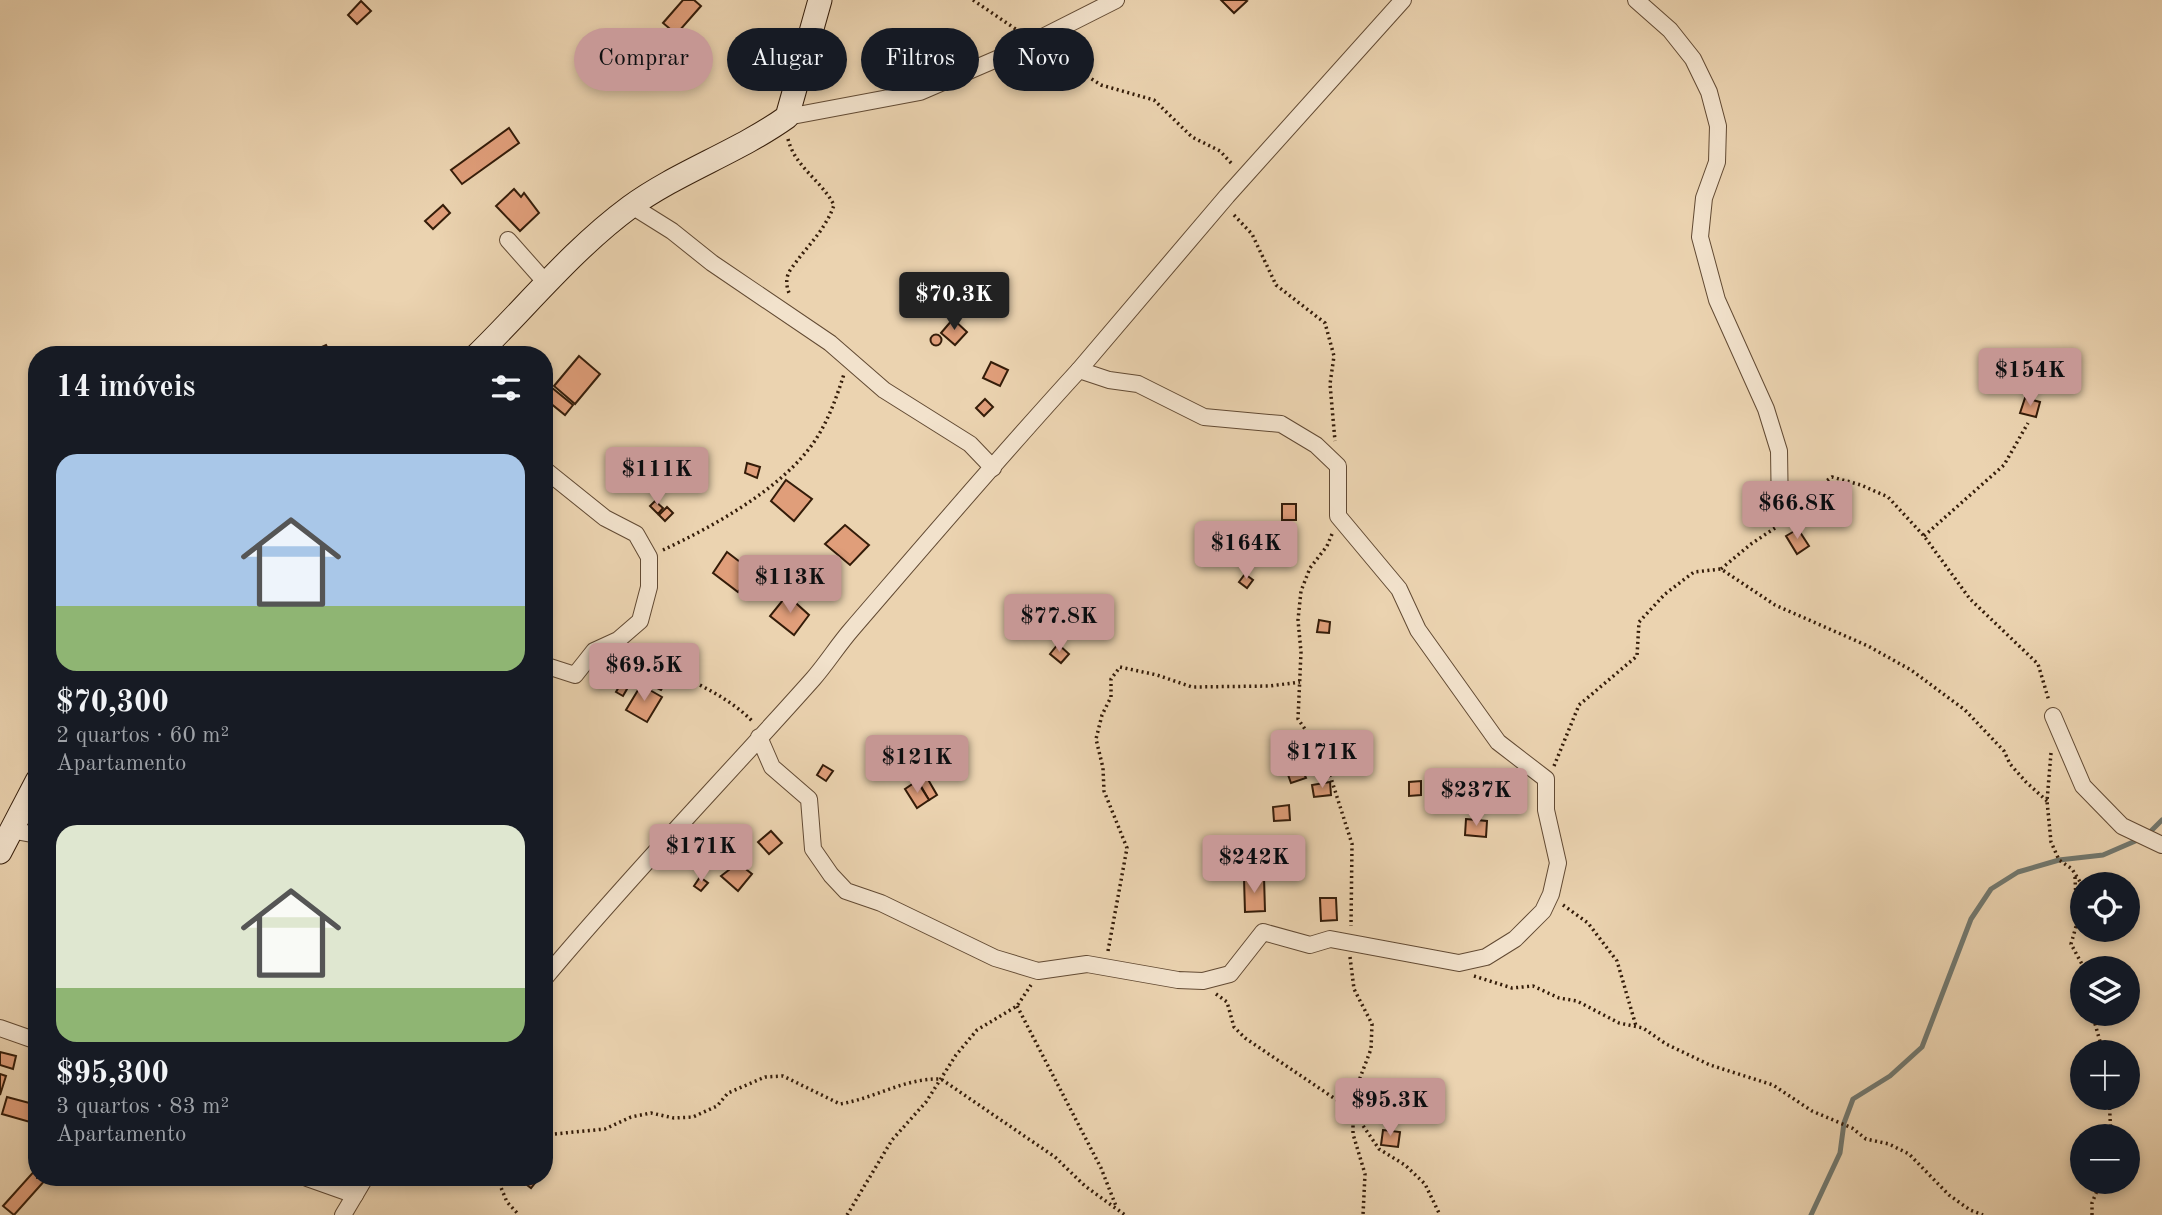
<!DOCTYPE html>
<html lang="pt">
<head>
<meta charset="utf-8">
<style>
	body { margin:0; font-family:"Old Standard TT",serif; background:#242831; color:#f1f3f6; height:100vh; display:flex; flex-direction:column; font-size:26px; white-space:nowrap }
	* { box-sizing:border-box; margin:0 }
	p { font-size:23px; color:#9ea1a6 }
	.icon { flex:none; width:38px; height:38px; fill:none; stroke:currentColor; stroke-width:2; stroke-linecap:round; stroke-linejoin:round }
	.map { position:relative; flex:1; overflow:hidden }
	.details { position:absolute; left:28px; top:346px; width:525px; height:840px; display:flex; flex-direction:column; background:#171b24; border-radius:28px; box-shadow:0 4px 10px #0003 }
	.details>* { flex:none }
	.banner { position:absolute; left:574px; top:28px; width:665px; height:63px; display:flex; gap:14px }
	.tools { position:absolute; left:2070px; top:872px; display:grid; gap:14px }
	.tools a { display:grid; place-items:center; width:70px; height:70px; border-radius:50%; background:#171b24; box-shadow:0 4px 10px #0003; font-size:35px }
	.price { position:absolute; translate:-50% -60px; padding:0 16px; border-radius:7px; background:#c59692; color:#111; font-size:23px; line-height:46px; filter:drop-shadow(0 2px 4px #0008) }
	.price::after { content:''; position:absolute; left:50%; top:42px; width:21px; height:16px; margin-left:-10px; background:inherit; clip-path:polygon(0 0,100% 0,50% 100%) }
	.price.current { background:#222; color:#fff }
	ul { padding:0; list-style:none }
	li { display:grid; align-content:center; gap:14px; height:371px; padding:0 28px }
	li span { display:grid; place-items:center; height:217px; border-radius:21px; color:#555 }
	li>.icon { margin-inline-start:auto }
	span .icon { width:126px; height:126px; fill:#fffc; stroke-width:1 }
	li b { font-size:30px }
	h2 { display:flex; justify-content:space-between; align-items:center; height:84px; padding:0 28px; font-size:30px }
	.chip { padding:0 24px; border-radius:32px; background:#171b24; box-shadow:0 4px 10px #0003; font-size:24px; line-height:63px }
	.chip.current { background:#c59692; color:#111 }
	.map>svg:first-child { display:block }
</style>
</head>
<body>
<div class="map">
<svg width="2162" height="1215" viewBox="0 0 2162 1215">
	<rect width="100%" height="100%" fill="#ebd3b0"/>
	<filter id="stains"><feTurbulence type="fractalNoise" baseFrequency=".00286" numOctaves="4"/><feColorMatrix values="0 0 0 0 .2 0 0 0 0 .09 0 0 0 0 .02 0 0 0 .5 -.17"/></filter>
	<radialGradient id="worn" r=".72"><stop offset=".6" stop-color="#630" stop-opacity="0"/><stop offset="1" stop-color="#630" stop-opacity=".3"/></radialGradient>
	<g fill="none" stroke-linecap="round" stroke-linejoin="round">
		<!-- stream -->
		<g stroke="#71786f" stroke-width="5">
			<polyline points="2148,834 2162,820"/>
			<polyline points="1811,1215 1840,1153 1844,1123 1853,1099 1890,1076 1922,1047 1971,919 1991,889 2018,872 2059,860 2103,855 2140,839"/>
		</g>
	</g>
	<!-- building -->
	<g fill="#e09e7a" stroke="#341c09" stroke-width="2">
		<polygon points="683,0 694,0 701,6 673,38 665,32 669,28 663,23"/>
		<polygon points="1221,0 1245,0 1247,1 1234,13"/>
		<polygon points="361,1 371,11 357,24 348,15"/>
		<polygon points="509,128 519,143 462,184 451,170"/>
		<polygon points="514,189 521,197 524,193 539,213 520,231 496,206"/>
		<polygon points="443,205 450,213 433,229 425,221"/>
		<polygon points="953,319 967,332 955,345 941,333"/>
		<circle cx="936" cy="340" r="5.5"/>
		<polygon points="326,345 331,355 317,355 315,350"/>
		<polygon points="579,356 600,374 575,404 554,386"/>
		<polygon points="991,362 1008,370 1000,386 983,378"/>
		<polygon points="551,387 573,405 565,415 544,398"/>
		<polygon points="2025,398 2040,402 2036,417 2020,413"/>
		<polygon points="985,399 993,407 984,416 976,408"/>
		<polygon points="747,463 760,467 757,478 745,473"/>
		<polygon points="786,480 812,499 794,521 771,501"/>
		<polygon points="655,501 663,508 658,514 650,506"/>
		<rect x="1282" y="504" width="14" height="16"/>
		<polygon points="667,507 673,513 665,521 659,515"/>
		<polygon points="845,525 869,545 850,565 825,544"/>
		<polygon points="1798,529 1809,546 1797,554 1786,536"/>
		<polygon points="727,552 753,572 738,592 713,573"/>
		<polygon points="1245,574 1253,580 1247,588 1239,582"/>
		<polygon points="787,595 809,615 794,635 770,616"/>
		<polygon points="1319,620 1330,622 1329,633 1317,632"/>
		<polygon points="1058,644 1069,654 1061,663 1050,654"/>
		<polygon points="656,677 666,682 661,690 651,685"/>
		<polygon points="620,685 627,689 623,696 616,692"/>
		<polygon points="641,685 662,697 647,722 626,710"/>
		<polygon points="897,737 909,748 900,756 889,745"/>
		<polygon points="934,744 940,755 928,762 922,751"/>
		<polygon points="1300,764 1306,778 1291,783 1286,769"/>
		<polygon points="823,765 833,771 826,781 817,775"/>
		<polygon points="926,776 937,795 929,800 918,781"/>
		<polygon points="917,781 929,800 917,808 905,789"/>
		<polygon points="1421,781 1421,795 1409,796 1409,782"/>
		<polygon points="1330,782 1331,795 1314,797 1312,785"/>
		<polygon points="1289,805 1290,820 1274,821 1273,807"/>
		<polygon points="1466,819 1487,821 1486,837 1465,835"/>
		<polygon points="771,831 782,843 769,854 758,842"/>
		<polygon points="738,863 752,874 738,891 721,876"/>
		<polygon points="700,877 708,883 701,891 694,886"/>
		<polygon points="1264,877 1265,911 1245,912 1244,878"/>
		<polygon points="1320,898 1336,898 1337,920 1321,921"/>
		<polygon points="0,1052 16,1056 13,1069 0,1065"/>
		<polygon points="0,1074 6,1076 0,1095"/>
		<polygon points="1399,1096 1400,1109 1387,1110 1385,1097"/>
		<polygon points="7,1097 37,1105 37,1124 2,1114"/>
		<polygon points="1383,1130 1400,1132 1398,1147 1381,1145"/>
		<polygon points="37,1168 37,1178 47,1178 14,1215 3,1206"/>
		<polygon points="527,1178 539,1178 531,1188 523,1182"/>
	</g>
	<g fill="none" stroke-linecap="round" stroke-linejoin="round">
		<!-- street casing -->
		<g stroke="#624a33" stroke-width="18">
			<g id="street">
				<polyline points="1636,0 1670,30 1693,59 1709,92 1718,126 1717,162 1704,198 1700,237 1717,300 1766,409 1779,451 1780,514"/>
				<polyline points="787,117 920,92 1013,52 1116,0"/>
				<polyline points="632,206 672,231 712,263 830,343 884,390 970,444 993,468"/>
				<polyline points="508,240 547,284"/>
				<polyline points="1079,370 1227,196 1403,0"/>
				<polyline points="544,469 605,518 636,534 649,557 649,587 640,621 618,640 594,651 575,675 544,665"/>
				<polyline points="2053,716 2083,786 2122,826 2162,845"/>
				<polyline points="10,830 37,835"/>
				<path d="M 544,979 C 630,876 724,779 813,679 C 827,663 838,645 852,629 C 927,542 1002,454 1079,370 L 1109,380 L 1138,384 L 1204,417 L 1281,424 L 1316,445 L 1338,466 L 1338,516 L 1399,589 L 1418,630 L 1498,742 L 1546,779 L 1546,810 L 1558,863 L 1551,894 L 1543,911 L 1515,939 L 1486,957 L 1459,963 L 1330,939 L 1310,945 L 1263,932 L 1230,974 L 1203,981 L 1178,980 L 1087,964 L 1038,971 L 995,958 L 881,903 L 846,891 L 831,875 L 813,849 L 809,799 L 772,767 L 759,737"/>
				<polyline points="0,1028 37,1041"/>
				<polyline points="307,1178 355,1195"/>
				<polyline points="343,1215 365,1178"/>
			</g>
		</g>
		<!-- secondary casing -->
		<g stroke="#341c09" stroke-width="25">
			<g id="secondary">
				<path d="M 477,355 C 527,306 573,249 630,207 C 678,172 738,152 787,117 L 820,0"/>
				<polyline points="0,852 37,781"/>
			</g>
		</g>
		<!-- path -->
		<g stroke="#341c09" stroke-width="3.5" stroke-dasharray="2 3.5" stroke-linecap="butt">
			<polyline points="973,0 1017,30"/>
			<polyline points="1050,52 1101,85 1154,100 1192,137 1220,151 1233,165"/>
			<path d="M 788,139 C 795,167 821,180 834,205 C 825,231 806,247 791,269 C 785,277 786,287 790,295"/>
			<polyline points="1234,215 1252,234 1276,285 1325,323 1334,356 1330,384 1335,441"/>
			<polyline points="1796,503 1832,477 1861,485 1888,497 1924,536 1970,599 2038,664 2049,701"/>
			<polyline points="1332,534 1327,546 1310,568 1301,591 1298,620 1301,652 1298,719 1312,739 1331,778 1352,844 1351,926"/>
			<polyline points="1924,536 2004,465 2028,423"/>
			<path d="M 663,550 C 714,526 785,487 816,439 C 829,419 837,396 844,374"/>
			<polyline points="1721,569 1751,544 1775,528"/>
			<path d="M 638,644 L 639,651 C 675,677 723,690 753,722"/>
			<polyline points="2051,753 2047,801 2051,842 2059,860 2072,869 2082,885"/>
			<polyline points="1554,766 1579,705 1637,656 1639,622 1665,594 1694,572 1721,569 1775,605 1868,646 1911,670 1965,710 2004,751 2010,764 2026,782 2047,801"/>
			<polyline points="2075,877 2077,923 2071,944 2084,968"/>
			<polyline points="1563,905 1588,923 1617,961 1636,1026"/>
			<polyline points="1108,951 1127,848 1104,791 1103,768 1096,739 1102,715 1111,697 1111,679 1120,667 1157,675 1192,687 1270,686 1300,682"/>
			<polyline points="1350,957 1354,989 1372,1024 1371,1049 1360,1078 1353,1111 1353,1134 1365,1174 1363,1215"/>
			<polyline points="1474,976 1512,988 1533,986 1559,998 1577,1001 1619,1023 1643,1028 1666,1044 1710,1065 1773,1085 1812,1111 1852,1128 1866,1139 1889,1144 1909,1154 1949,1195 1970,1210 1983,1215"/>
			<polyline points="1216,994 1227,1002 1234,1027 1245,1038 1353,1111 1379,1149 1405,1165 1425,1184 1440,1215"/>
			<polyline points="1017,1006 1101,1168 1116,1206"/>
			<polyline points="2092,1013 2103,1052"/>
			<polyline points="2109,1097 2111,1136"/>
			<path d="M 544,1135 L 605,1129 L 631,1117 L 651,1113 L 674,1118 L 693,1117 L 717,1106 L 728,1093 L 765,1077 L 783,1076 L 840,1104 C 876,1098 904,1078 941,1079 L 1055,1157 L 1085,1186 L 1125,1215"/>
			<polyline points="497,1178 507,1202 519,1215"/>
			<polyline points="847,1215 892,1140 926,1102 956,1055 977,1030 1017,1006 1031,985"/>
			<polyline points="2092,1215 2092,1203 2101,1181"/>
		</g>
		<!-- street -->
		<use href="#street" stroke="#f2e2cc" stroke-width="16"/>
		<!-- secondary -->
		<use href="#secondary" stroke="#f2e2cc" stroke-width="23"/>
	</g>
	<rect width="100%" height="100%" filter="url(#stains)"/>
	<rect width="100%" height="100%" fill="url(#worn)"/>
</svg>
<div class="tools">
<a><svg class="icon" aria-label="locate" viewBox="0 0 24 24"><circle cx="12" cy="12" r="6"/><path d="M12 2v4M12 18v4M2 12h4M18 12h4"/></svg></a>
<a><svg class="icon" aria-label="layers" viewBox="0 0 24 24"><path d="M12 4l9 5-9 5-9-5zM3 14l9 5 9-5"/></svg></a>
<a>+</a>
<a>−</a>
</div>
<b class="price current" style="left:954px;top:332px">$70.3K</b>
<b class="price" style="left:2030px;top:408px">$154K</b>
<b class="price" style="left:657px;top:507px">$111K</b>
<b class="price" style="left:1797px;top:541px">$66.8K</b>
<b class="price" style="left:1246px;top:581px">$164K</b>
<b class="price" style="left:790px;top:615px">$113K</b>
<b class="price" style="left:1059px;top:654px">$77.8K</b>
<b class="price" style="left:644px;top:703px">$69.5K</b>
<b class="price" style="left:1322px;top:790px">$171K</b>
<b class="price" style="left:917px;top:795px">$121K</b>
<b class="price" style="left:1476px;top:828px">$237K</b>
<b class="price" style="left:701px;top:884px">$171K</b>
<b class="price" style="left:1254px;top:895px">$242K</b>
<b class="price" style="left:1390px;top:1138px">$95.3K</b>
<div class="banner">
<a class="chip current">Comprar</a>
<a class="chip">Alugar</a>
<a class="chip">Filtros</a>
<a class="chip">Novo</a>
</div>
<section class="details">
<h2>14 imóveis<svg class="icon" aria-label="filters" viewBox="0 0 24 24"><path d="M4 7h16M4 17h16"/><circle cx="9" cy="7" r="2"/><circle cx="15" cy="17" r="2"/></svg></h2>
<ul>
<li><span style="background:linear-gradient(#a9c7e8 70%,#8fb573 0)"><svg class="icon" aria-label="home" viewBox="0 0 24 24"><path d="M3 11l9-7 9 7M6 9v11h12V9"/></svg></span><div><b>$70,300</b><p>2 quartos · 60 m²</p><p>Apartamento</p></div></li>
<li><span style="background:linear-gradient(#dfe7d0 75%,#8fb573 0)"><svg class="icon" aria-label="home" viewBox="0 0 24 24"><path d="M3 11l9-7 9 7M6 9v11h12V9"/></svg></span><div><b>$95,300</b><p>3 quartos · 83 m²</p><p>Apartamento</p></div></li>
</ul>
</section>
</div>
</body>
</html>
